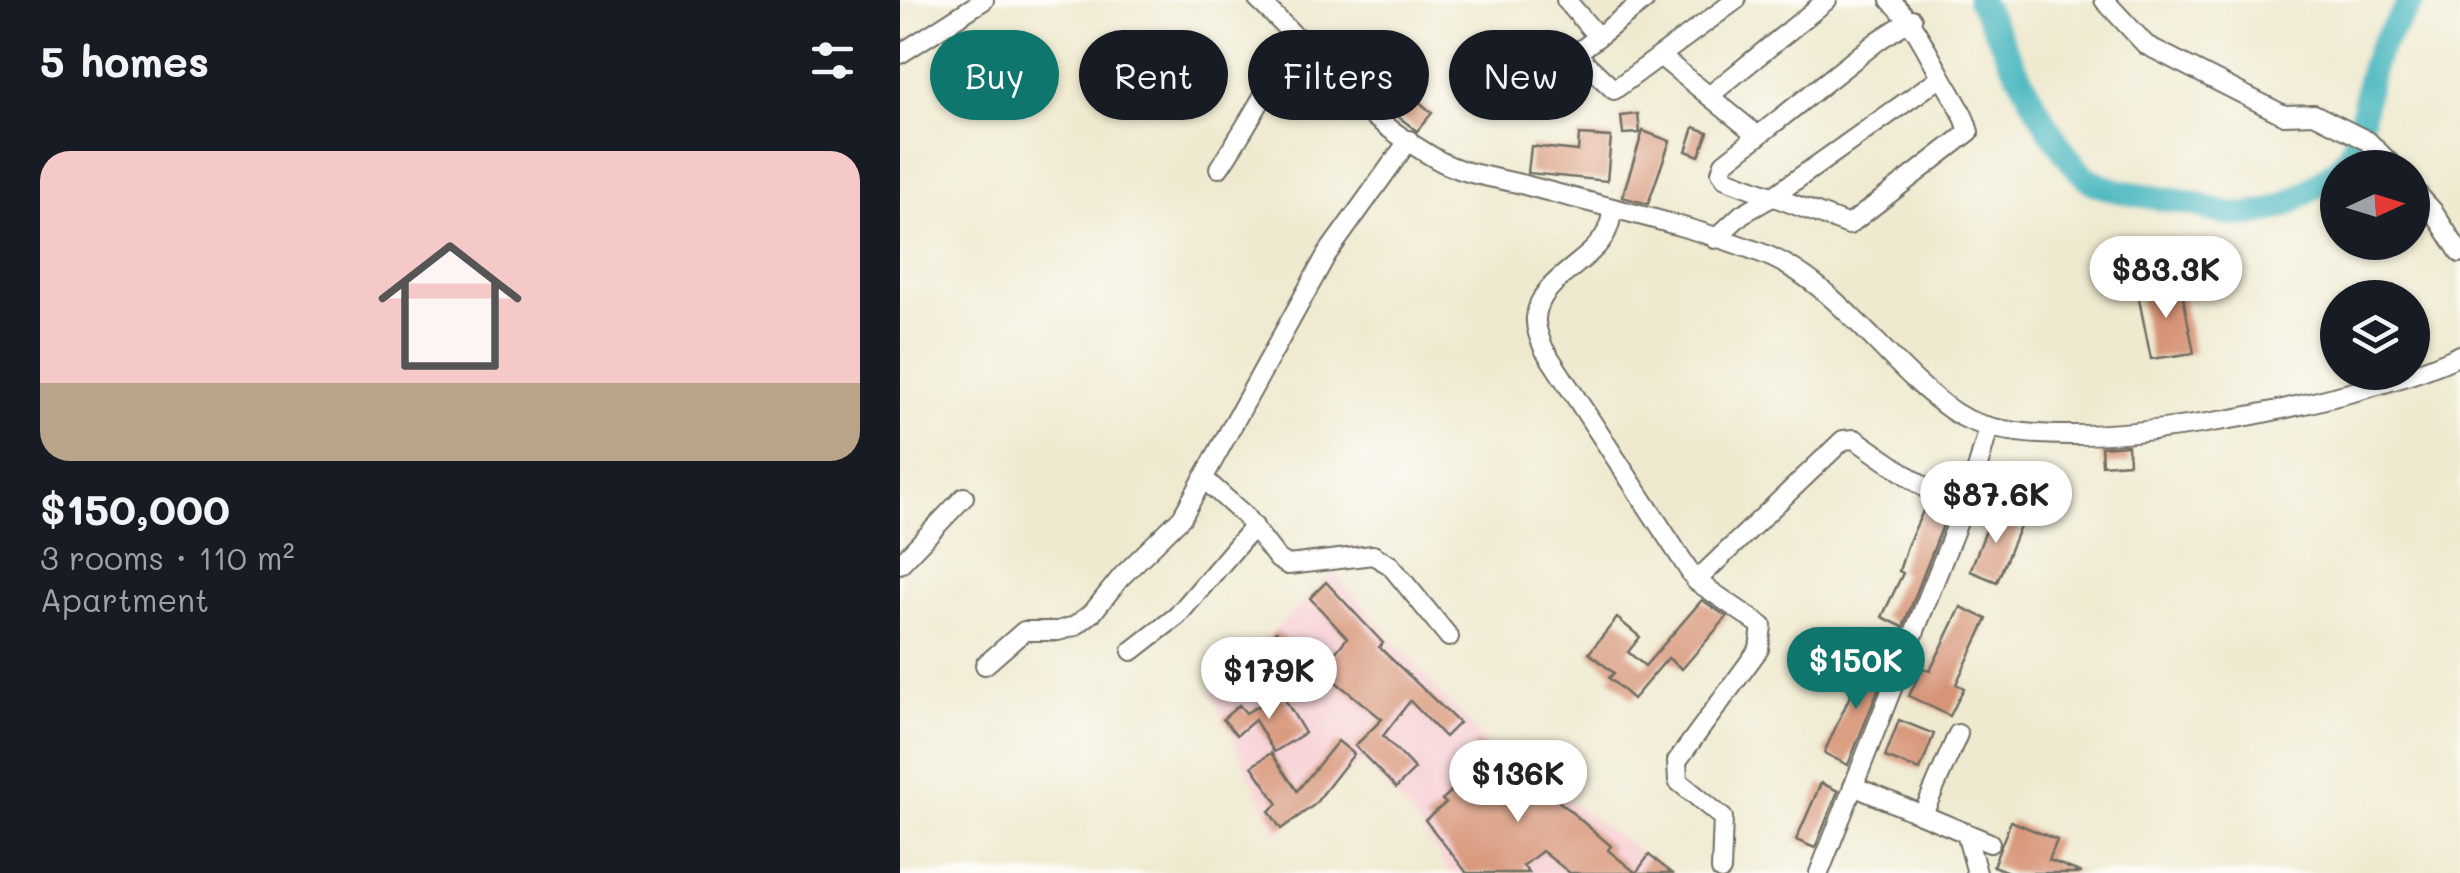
<!DOCTYPE html>
<html lang="en">
<head>
<meta charset="utf-8">
<style>
	body { margin:0; font-family:Mali,sans-serif; background:#20242c; color:#f1f3f6; height:100vh; display:flex; flex-direction:column; font-size:38px; white-space:nowrap }
	* { box-sizing:border-box; margin:0 }
	p { font-size:32px; color:#9ea1a6 }
	.icon { flex:none; width:55px; height:55px; fill:none; stroke:currentColor; stroke-width:2; stroke-linecap:round; stroke-linejoin:round }
	.map { position:relative; flex:1; overflow:hidden }
	.panel { display:flex; flex-direction:column; background:#171b24; width:900px }
	.panel>* { flex:none }
	.banner { position:absolute; left:30px; top:30px; width:950px; height:90px; display:flex; gap:20px }
	.needle { width:65px; rotate:86deg }
	.tools { position:absolute; left:1420px; top:150px; display:grid; gap:20px }
	.tools a { display:grid; place-items:center; width:110px; height:110px; border-radius:50%; background:#171b24; box-shadow:0 2px 8px #0004; font-size:50px }
	.price { position:absolute; translate:-50% -85px; padding:0 22px; border-radius:35px; background:#fff; color:#222; font-size:32px; line-height:65px; filter:drop-shadow(0 2px 5px #0008) }
	.price::after { content:''; position:absolute; left:50%; top:60px; width:30px; height:22px; margin-left:-15px; background:inherit; clip-path:polygon(0 0,100% 0,50% 100%) }
	.price.on { background:#0f766e; color:#fff }
	ul { padding:0; list-style:none }
	li { display:grid; align-content:center; gap:20px; height:530px; padding:0 40px }
	li+li { border-top:2px solid #363941 }
	li span { display:grid; place-items:center; height:310px; border-radius:30px; color:#555 }
	li>.icon { margin-inline-start:auto }
	span .icon { width:180px; height:180px; fill:#fffc; stroke-width:1 }
	li b { font-size:42px }
	h2 { display:flex; justify-content:space-between; align-items:center; height:120px; padding:0 40px; font-size:42px }
	.chip { padding:0 35px; border-radius:45px; background:#171b24; box-shadow:0 2px 8px #0004; font-size:35px; line-height:90px }
	.chip.on { background:#0f766e; color:#fff }
	main { display:flex; flex:1; min-height:0 }
	.map>svg:first-child { display:block }
</style>
</head>
<body>
<main>
<section class="panel">
<h2>5 homes<svg class="icon" aria-label="filters" viewBox="0 0 24 24"><path d="M4 7h16M4 17h16"/><circle cx="9" cy="7" r="2"/><circle cx="15" cy="17" r="2"/></svg></h2>
<ul>
<li><span style="background:linear-gradient(#f6c9c9 75%,#b9a48a 0)"><svg class="icon" aria-label="home" viewBox="0 0 24 24"><path d="M3 11l9-7 9 7M6 9v11h12V9"/></svg></span><div><b>$150,000</b><p>3 rooms · 110 m²</p><p>Apartment</p></div></li>
</ul>
</section>
<div class="map">
<svg width="1560" height="873" viewBox="0 0 1560 873">
	<rect width="100%" height="100%" fill="#fdfcf7"/>
	<filter id="ink" filterUnits="userSpaceOnUse"><feTurbulence type="fractalNoise" baseFrequency=".01" numOctaves="2"/><feDisplacementMap in="SourceGraphic" scale="20" xChannelSelector="R" yChannelSelector="G"/><feConvolveMatrix kernelMatrix="1 2 1 2 8 2 1 2 1" color-interpolation-filters="sRGB"/></filter>
	<filter id="wash" filterUnits="userSpaceOnUse"><feTurbulence type="fractalNoise" baseFrequency=".0048" numOctaves="4" result="noise"/><feDisplacementMap in="SourceGraphic" scale="40" xChannelSelector="R" yChannelSelector="G"/><feGaussianBlur stdDeviation="2.25" result="paint"/><feColorMatrix in="noise" values="0 0 0 0 0 0 0 0 0 0 0 0 0 0 0 0 0 1.4 0 .05"/><feComposite in="paint" operator="in"/></filter>
	<g filter="url(#wash)">
		<rect width="100%" height="100%" fill="#efe9cf"/>
		<!-- built -->
		<polygon fill="#f7cfd4" points="434,573 580,737 768,873 551,873 509,812 462,762 377,834 311,691"/>
		<g fill="none" stroke-linecap="round" stroke-linejoin="round">
			<!-- river -->
			<g stroke="#45b5be" stroke-width="25">
				<path d="M 1079,0 C 1103,38 1159,169 1197,184 C 1228,196 1261,197 1293,204 C 1303,206 1312,211 1322,213 C 1370,222 1403,198 1438,168"/>
				<path d="M 1438,168 C 1466,143 1462,94 1474,62 C 1482,40 1500,19 1513,0"/>
			</g>
		</g>
		<g id="blocks">
			<!-- building -->
			<g fill="#d79477">
				<polygon points="500,85 532,113 517,131 483,105"/>
				<polygon points="738,114 740,133 723,134 721,116"/>
				<polygon points="794,127 808,132 799,156 786,151"/>
				<polygon points="743,131 770,141 748,204 722,197"/>
				<polygon points="679,135 711,137 707,181 628,173 631,146 678,151"/>
				<polygon points="1280,282 1294,353 1251,359 1237,289"/>
				<polygon points="1228,445 1229,463 1202,465 1201,447"/>
				<polygon points="1024,509 1045,520 1003,627 982,617 1003,573 999,571 1007,546"/>
				<polygon points="1094,510 1122,521 1097,582 1070,571"/>
				<polygon points="426,582 483,643 479,647 559,723 545,737 510,701 483,736 515,769 496,788 455,746 482,719 421,670 447,638 410,598"/>
				<polygon points="802,600 827,617 782,669 768,658 733,699 709,678 714,673 689,653 717,618 740,637 728,652 745,666"/>
				<polygon points="1061,607 1087,619 1056,684 1064,688 1050,716 1009,696 1022,668 1030,671"/>
				<polygon points="376,631 401,654 390,666 365,642"/>
				<polygon points="962,659 987,668 948,765 924,753 949,698"/>
				<polygon points="381,693 405,733 374,752 355,720 337,735 323,719 339,705 346,713"/>
				<polygon points="999,720 1034,734 1020,770 985,757"/>
				<polygon points="438,741 454,754 414,805 381,829 369,811 378,804 352,766 371,753 397,791"/>
				<polygon points="577,743 647,794 648,792 711,846 708,850 736,873 749,855 772,873 670,873 642,851 623,866 629,873 567,873 525,820 546,803 542,800 573,770 563,763"/>
				<polygon points="921,783 938,791 915,848 896,840"/>
				<polygon points="1111,821 1157,840 1149,860 1182,873 1111,873 1093,866"/>
			</g>
		</g>
	</g>
	<g filter="url(#ink)">
		<use href="#blocks" fill-opacity="0" stroke="#706e64" stroke-width="2.5"/>
		<g fill="none" stroke-linecap="round" stroke-linejoin="round">
			<!-- minor casing -->
			<g stroke="#706e64" stroke-width="22">
				<g id="minor">
					<path d="M 358,0 C 390,29 417,61 447,92 C 472,118 507,142 538,160 C 562,174 598,178 625,185 C 704,207 787,224 864,254 C 938,283 988,367 1054,412 C 1142,472 1467,401 1560,355"/>
					<polyline points="666,0 698,37"/>
					<polyline points="745,0 676,54 714,90 836,0"/>
					<path d="M 990,0 C 1014,22 1024,46 1040,74 C 1051,95 1063,109 1069,132 L 949,225 L 826,179 L 821,172 L 824,163 L 979,40 L 1012,19"/>
					<polyline points="1204,0 1246,45 1384,115 1414,114 1468,141 1495,168"/>
					<polyline points="0,54 84,0"/>
					<polyline points="760,56 858,136"/>
					<polyline points="809,96 927,0"/>
					<path d="M 319,168 C 348,126 370,80 400,38"/>
					<polyline points="1512,188 1533,211 1560,253"/>
					<path d="M 713,210 C 711,217 710,226 706,233 C 690,264 638,280 636,318 C 635,328 640,339 644,349 L 796,581 L 943,440 L 955,439 L 1061,513"/>
					<polyline points="815,239 842,214 872,197 1041,77"/>
					<polyline points="303,478 344,515 378,559 388,565 473,555 490,565 549,637"/>
					<polyline points="0,564 64,497"/>
					<polyline points="796,581 862,626 859,649 777,761 778,781 823,818 821,870"/>
					<polyline points="232,651 277,616 354,526"/>
					<polyline points="85,665 124,631 158,631 175,626 193,612 221,577 282,517 427,254 509,140"/>
					<polyline points="953,786 1090,843"/>
					<polyline points="1023,814 1058,734"/>
					<polyline points="1066,833 1077,873"/>
					<polyline points="919,873 1073,484 1089,427"/>
				</g>
			</g>
			<!-- minor -->
			<use href="#minor" stroke="#fff" stroke-width="18"/>
		</g>
	</g>
</svg>
<div class="tools">
<a><svg class="needle" viewBox="-14 -14 28 28"><path d="M0-13l5 13h-10z" fill="#e53935"/><path d="M0 13l5-13h-10z" fill="#9ea1a6"/></svg></a>
<a><svg class="icon" aria-label="layers" viewBox="0 0 24 24"><path d="M12 4l9 5-9 5-9-5zM3 14l9 5 9-5"/></svg></a>
</div>
<b class="price" style="left:1266px;top:321px">$83.3K</b>
<b class="price" style="left:1096px;top:546px">$87.6K</b>
<b class="price on" style="left:956px;top:712px">$150K</b>
<b class="price" style="left:369px;top:722px">$179K</b>
<b class="price" style="left:618px;top:825px">$136K</b>
<div class="banner">
<a class="chip on">Buy</a>
<a class="chip">Rent</a>
<a class="chip">Filters</a>
<a class="chip">New</a>
</div>
</div>
</main>
</body>
</html>
